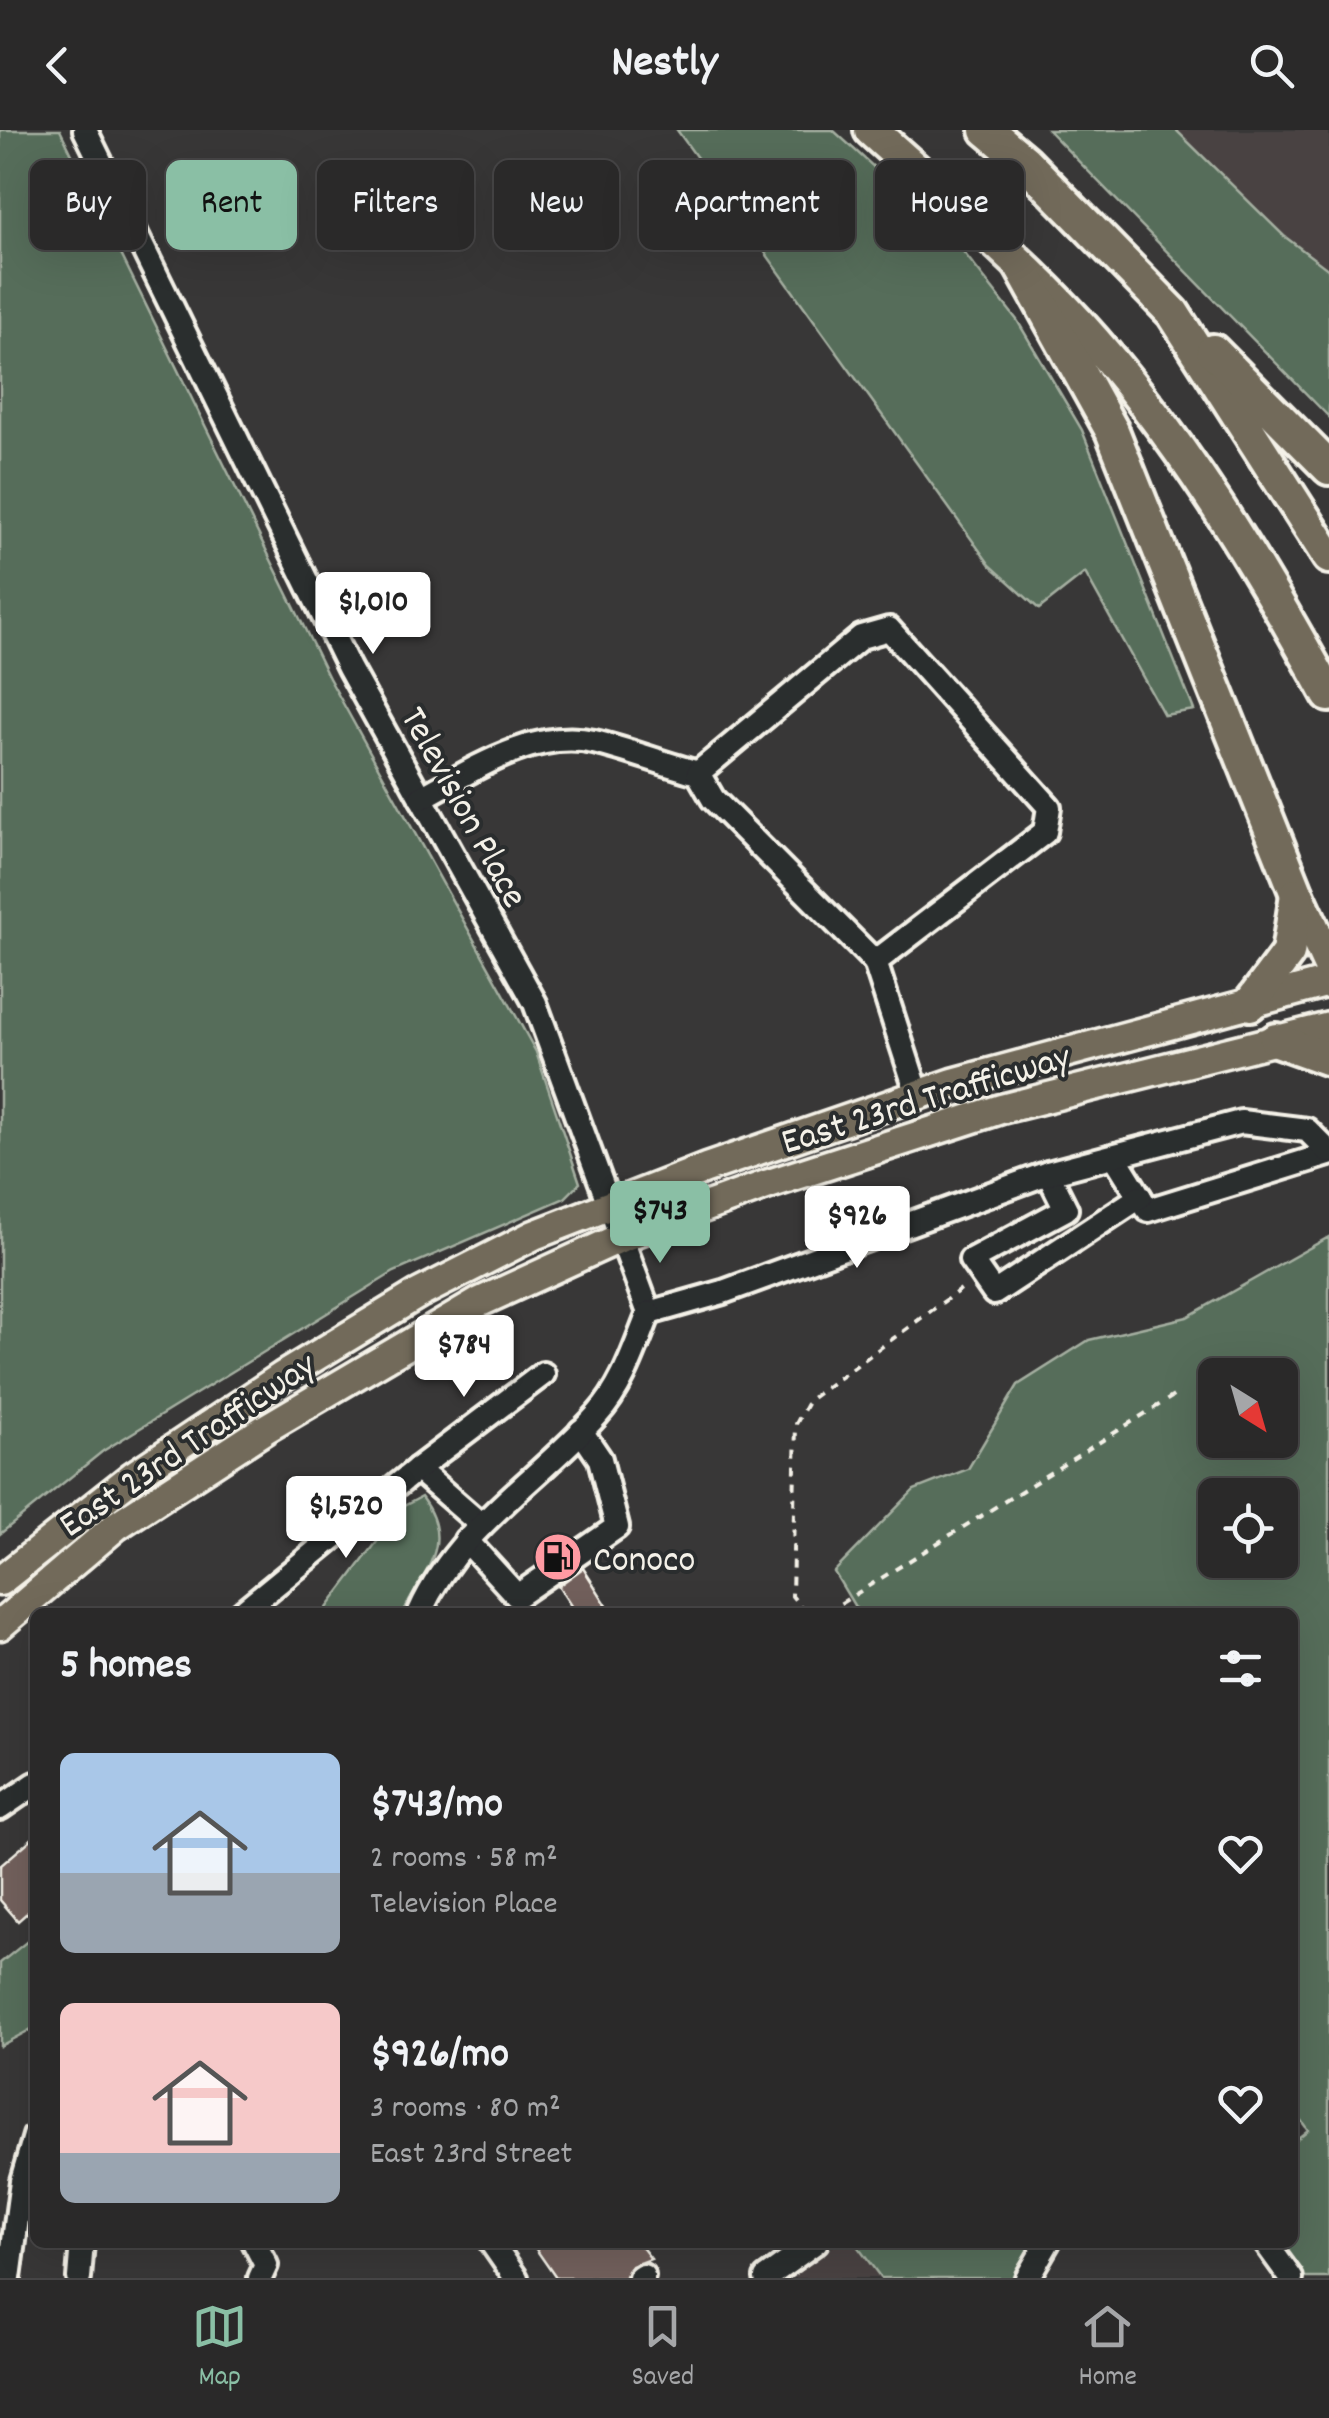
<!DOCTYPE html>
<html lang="en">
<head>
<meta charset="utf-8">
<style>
	body { margin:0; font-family:Dekko,sans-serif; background:#323131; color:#f1f3f6; height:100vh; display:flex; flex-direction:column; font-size:38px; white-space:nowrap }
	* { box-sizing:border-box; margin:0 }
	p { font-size:32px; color:#a5a6a8 }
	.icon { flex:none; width:55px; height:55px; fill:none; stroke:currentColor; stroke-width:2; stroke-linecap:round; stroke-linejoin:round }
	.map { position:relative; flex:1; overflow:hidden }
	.side { position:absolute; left:30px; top:1478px; width:1268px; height:640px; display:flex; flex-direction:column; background:#2a2929; border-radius:15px; box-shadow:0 10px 40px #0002,0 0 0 2px #464546 }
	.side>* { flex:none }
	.banner { position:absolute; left:30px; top:30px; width:1270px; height:90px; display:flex; gap:20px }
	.needle { width:65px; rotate:143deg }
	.controls { position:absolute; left:1198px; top:1228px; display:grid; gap:20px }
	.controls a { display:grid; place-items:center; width:100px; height:100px; border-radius:15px; background:#2a2929; box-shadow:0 10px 40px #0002,0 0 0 2px #464546; font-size:50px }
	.price { position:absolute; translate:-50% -85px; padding:0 22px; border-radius:10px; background:#fff; color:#222; font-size:32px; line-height:65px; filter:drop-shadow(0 2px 5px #0008) }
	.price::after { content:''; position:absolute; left:50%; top:60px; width:30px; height:22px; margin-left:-15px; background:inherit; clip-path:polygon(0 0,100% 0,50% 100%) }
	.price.selected { background:#8abfa5; color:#111 }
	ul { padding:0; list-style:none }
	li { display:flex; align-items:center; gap:30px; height:250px; padding:0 30px }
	li span { display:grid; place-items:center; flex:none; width:280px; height:200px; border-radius:15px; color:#555 }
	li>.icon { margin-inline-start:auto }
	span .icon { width:120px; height:120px; fill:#fffc; stroke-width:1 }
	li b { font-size:42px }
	h2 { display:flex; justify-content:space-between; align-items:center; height:120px; padding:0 30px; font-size:42px }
	.chip { padding:0 35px; border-radius:15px; background:#2a2929; box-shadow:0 10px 40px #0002,0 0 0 2px #464546; font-size:35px; line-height:90px }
	.chip.selected { background:#8abfa5; color:#111 }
	header { display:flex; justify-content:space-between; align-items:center; height:130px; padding:0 30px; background:#2a2929; font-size:45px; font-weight:800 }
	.tab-bar { display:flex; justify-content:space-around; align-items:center; height:140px; border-top:2px solid #464546; background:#2a2929; font-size:28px; color:#a5a6a8 }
	.tab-bar a { display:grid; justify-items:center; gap:5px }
	.tab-bar .selected { color:#8abfa5 }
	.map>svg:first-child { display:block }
</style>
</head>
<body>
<header><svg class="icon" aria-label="back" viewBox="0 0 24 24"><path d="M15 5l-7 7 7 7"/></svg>Nestly<svg class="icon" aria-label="search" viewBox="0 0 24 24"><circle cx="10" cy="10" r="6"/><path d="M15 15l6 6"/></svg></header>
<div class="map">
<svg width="1329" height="2148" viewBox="0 0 1329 2148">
	<rect width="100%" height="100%" fill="#383737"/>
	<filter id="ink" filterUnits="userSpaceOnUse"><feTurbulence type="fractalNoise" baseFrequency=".01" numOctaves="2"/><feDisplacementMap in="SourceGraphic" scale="20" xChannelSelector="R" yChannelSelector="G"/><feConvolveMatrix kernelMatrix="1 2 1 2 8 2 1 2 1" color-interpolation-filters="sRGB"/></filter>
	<g filter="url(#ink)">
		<!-- built -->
		<g fill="#494342">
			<polygon points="1176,0 1329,0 1329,140 1284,106"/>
			<polygon points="839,2112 855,2113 881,2148 789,2148"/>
		</g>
		<!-- green -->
		<g fill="#566d5a" stroke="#a5afa1" stroke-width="2.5" fill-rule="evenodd">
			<polygon points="0,0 60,0 329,548 536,922 580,1053 565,1068 394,1142 103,1321 0,1404"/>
			<polygon points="677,0 833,0 954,110 1017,190 1082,300 1194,580 1164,585 1085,443 1039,479 990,435"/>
			<polygon points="1048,0 1176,0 1284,106 1329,140 1329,287"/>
			<path d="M 1329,1107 L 1329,2148 L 1305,2148 L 1279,2113 L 1292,2112 L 1293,2012 L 1308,2000 L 1292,1978 L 1292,1482 L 858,1482 L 834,1442 L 914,1360 L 968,1339 L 1018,1255 L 1089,1210 L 1187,1187 ZM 1215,1245 L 1280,1245 L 1280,1310 L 1215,1310 ZM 1215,1365 L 1280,1365 L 1280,1430 L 1215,1430 Z"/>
			<path d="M 421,1367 C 455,1412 426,1439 403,1482 L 324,1482 L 404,1376 Z"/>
			<polygon points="35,1805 35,1897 0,1916 0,1833"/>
			<polygon points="855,2113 1035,2113 1012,2148 881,2148"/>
		</g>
		<!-- building -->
		<g fill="#72605b" stroke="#f4f1e8" stroke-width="2.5">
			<polygon points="583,1438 611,1482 575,1482 558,1456"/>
			<polygon points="35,1706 35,1776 18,1791 0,1770 0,1736"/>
			<polygon points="531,2112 638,2112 651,2129 632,2136 625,2148 556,2148"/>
		</g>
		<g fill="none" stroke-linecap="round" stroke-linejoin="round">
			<!-- minor casing -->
			<g stroke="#f4f1e8" stroke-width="30">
				<g id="minor">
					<polyline points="85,0 349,538 535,873 649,1183"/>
					<path d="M 421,668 C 473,640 533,599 594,612 C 629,620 663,634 698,643"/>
					<polyline points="875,832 713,669 698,643 861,507 889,499 1049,677 1045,702 875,832 918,965"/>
					<polyline points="1115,1027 1148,1080 1329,1024"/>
					<polyline points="1048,1043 1066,1079 971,1130 994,1163 1140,1067"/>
					<polyline points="649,1183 723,1162 1048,1043 1241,992 1307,1000 1329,1022"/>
					<polyline points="417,1339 479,1393"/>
					<polyline points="466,1410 517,1466 617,1397 600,1329 581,1301"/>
					<polyline points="242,1482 417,1339 543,1244"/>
					<path d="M 420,1482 C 458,1397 537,1352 597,1285 C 623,1257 635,1218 649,1183"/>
					<polyline points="0,1678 35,1654"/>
					<polyline points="254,2112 266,2135 260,2148"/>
					<polyline points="491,2112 516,2148"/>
					<polyline points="1265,2112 1291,2148"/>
					<polyline points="9,2148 22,2051 35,2006"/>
					<polyline points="79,2148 82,2112"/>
					<polyline points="640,2148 643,2146"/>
					<polyline points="766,2148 816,2112"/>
					<polyline points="1027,2148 1048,2112"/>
				</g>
			</g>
			<!-- major casing -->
			<g stroke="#f4f1e8" stroke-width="35">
				<g id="major">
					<polyline points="0,1451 133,1346 283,1246 418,1164 534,1105 706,1038 953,953 1329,852"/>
					<polyline points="0,1495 116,1396 265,1299 480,1172 622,1107 769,1054 1001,979 1329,897"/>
				</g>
			</g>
			<!-- highway casing -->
			<g stroke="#f4f1e8" stroke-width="40">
				<g id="highway">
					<path d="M 871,0 C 940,63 1014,123 1077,192 C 1179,304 1257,434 1329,565"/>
					<polyline points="987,0 1024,31 1173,183 1329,427"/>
					<polyline points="1020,135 1112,301 1297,764 1329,834"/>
					<polyline points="1213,221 1329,338"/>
					<polyline points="1250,874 1288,823 1297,764"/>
					<polyline points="1276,910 1329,929"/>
				</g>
			</g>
			<!-- path -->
			<g stroke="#f4f1e8" stroke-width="4" stroke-dasharray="8 8" stroke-linecap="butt">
				<polyline points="805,1482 792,1466 796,1294 809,1270 965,1156"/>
				<polyline points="827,1482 1175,1265"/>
			</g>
			<!-- minor -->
			<use href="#minor" stroke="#2a2d2e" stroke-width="22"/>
			<!-- major -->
			<use href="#major" stroke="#726b5a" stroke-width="28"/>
			<!-- highway -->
			<use href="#highway" stroke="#726b5a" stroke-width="32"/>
		</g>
	</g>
	<!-- icons -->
	<defs>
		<g id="fuel-disc" transform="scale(2.5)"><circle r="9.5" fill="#ff9aa2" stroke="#2a2d2e"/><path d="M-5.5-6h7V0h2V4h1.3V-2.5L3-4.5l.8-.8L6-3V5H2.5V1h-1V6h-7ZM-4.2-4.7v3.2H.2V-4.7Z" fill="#111"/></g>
	</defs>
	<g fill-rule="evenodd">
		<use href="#fuel-disc" x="558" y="1427"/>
	</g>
	<g text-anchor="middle" stroke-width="8" stroke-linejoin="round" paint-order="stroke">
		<!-- street labels -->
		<g font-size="38" fill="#f4f1e8" stroke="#2a2d2e">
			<text transform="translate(466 676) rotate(61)" y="13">Television Place</text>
			<text transform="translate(925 967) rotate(-17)" y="13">East 23rd Trafficway</text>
			<text transform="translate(186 1313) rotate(-34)" y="13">East 23rd Trafficway</text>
		</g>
		<!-- poi labels -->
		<g font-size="38" fill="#f4f1e8" stroke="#2a2d2e" text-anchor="start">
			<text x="593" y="1440">Conoco</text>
		</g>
	</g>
</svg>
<div class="controls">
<a><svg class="needle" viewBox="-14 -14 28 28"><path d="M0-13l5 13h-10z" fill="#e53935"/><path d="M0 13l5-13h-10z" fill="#a5a6a8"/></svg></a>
<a><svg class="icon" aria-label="locate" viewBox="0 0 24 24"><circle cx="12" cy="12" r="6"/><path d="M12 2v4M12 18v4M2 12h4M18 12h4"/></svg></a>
</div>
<b class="price" style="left:373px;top:527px">$1,010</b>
<b class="price selected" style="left:660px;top:1136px">$743</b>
<b class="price" style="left:857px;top:1141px">$926</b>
<b class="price" style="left:464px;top:1270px">$784</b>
<b class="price" style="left:346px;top:1431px">$1,520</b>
<div class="banner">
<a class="chip">Buy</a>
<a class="chip selected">Rent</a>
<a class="chip">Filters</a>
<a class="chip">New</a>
<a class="chip">Apartment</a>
<a class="chip">House</a>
</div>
<section class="side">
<h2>5 homes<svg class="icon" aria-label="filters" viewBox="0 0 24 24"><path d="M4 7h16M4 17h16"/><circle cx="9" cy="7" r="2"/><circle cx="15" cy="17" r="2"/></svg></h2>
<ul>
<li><span style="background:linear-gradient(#a9c7e8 60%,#9aa5b1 0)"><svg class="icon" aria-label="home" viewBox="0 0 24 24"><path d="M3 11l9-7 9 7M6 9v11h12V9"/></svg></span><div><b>$743/mo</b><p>2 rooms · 58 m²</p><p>Television Place</p></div><svg class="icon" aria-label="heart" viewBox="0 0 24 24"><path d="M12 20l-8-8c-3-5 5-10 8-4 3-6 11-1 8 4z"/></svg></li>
<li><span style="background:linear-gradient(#f6c9c9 75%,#9aa5b1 0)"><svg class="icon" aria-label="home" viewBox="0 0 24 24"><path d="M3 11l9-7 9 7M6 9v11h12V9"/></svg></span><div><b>$926/mo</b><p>3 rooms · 80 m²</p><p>East 23rd Street</p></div><svg class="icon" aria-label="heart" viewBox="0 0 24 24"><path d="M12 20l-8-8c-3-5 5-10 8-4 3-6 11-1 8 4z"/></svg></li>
</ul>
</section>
</div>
<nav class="tab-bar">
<a class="selected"><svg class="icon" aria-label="map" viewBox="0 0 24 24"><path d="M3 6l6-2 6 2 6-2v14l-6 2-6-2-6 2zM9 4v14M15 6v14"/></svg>Map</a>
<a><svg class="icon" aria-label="saved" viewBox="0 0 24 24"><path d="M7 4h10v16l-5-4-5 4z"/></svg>Saved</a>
<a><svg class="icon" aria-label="home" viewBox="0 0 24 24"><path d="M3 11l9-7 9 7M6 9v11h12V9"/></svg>Home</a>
</nav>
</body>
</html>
